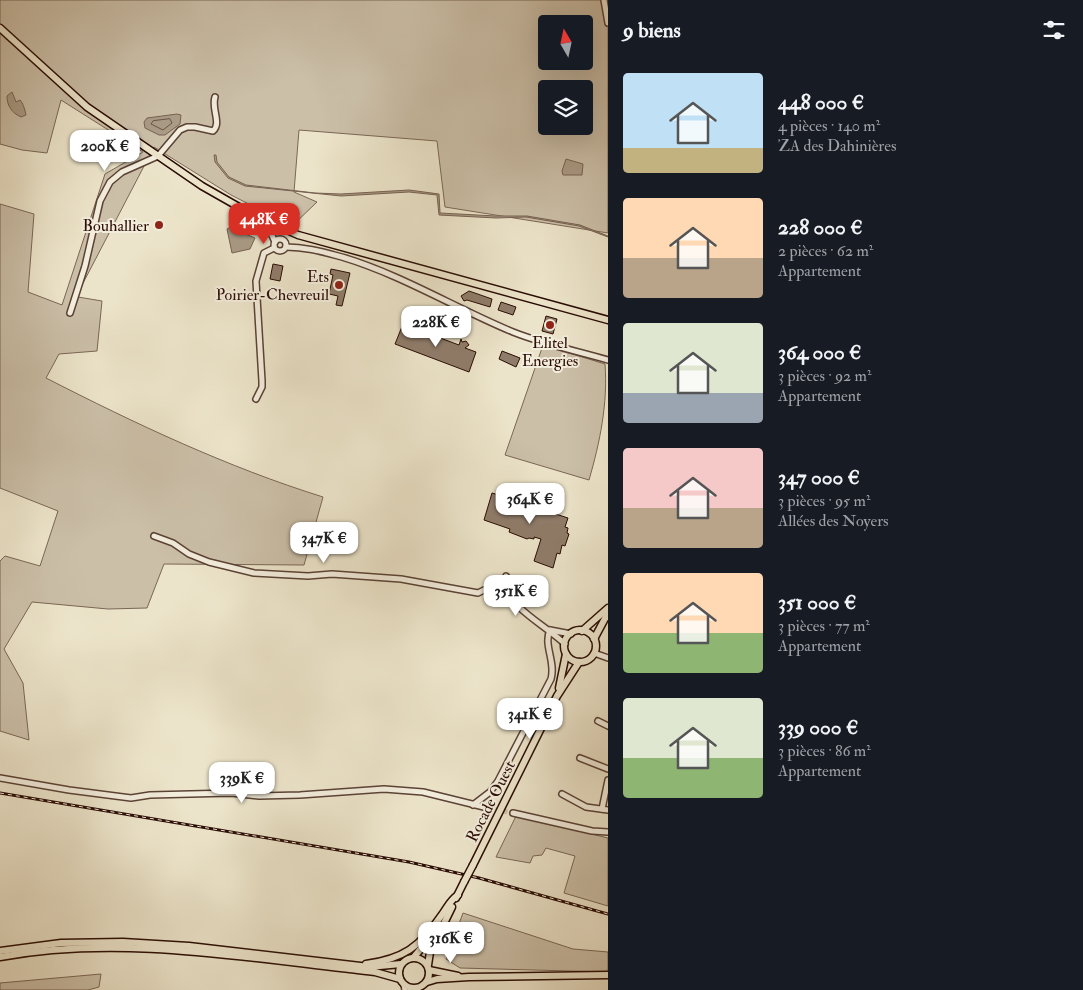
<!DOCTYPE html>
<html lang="fr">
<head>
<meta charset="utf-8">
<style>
	body { margin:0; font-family:"IM FELL Double Pica",serif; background:#20242c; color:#f1f3f6; height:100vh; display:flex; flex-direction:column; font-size:19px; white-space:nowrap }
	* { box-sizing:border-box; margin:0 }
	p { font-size:16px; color:#9ea1a6 }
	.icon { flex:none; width:28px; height:28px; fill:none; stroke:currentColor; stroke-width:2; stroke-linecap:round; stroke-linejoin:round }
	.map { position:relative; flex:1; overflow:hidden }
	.details { display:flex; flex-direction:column; background:#171b24; width:475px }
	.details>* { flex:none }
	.needle { width:32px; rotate:351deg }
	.tools { position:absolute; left:538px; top:15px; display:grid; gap:10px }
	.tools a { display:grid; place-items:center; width:55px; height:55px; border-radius:5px; background:#171b24; box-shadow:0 5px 20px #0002; font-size:25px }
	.price { position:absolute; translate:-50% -42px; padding:0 11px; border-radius:10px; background:#fff; color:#222; font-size:16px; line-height:32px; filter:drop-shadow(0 1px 2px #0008) }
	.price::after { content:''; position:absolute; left:50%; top:30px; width:15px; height:11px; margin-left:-8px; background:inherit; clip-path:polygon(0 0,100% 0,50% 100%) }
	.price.selected { background:#d93025; color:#fff }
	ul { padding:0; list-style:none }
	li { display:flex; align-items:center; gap:15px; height:125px; padding:0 15px }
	li span { display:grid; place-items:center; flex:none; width:140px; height:100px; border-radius:5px; color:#555 }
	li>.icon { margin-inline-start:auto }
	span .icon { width:60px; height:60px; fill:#fffc; stroke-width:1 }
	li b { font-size:21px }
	h2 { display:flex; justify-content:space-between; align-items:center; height:60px; padding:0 15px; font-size:21px }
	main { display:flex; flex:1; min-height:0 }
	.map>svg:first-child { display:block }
</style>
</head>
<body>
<main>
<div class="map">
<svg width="608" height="990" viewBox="0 0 608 990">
	<rect width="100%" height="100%" fill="#ece4ca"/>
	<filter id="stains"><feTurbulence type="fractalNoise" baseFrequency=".004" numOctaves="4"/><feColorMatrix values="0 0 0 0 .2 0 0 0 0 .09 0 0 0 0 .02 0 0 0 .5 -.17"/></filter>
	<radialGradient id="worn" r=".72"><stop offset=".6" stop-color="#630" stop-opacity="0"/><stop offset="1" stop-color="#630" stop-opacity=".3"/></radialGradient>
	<!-- green -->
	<g fill="#cbbfa8" stroke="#7a6656" fill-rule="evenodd">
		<path d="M 0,0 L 606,0 L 608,5 L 608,233 L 445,207 L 437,141 L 299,130 L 294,192 L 317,202 L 292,226 L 231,195 L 154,147 L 81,287 L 78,297 L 102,301 L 97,351 L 59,354 L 46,378 C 136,424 227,467 323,497 L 304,565 L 164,564 L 147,608 L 108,609 L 32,602 L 4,649 L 23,683 L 29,740 L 0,731 L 0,561 L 5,556 L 40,566 L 58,511 L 0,488 L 0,204 L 34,214 L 28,292 L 62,305 L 105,174 L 143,152 L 61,100 L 47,153 L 22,150 L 0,144 ZM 546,24 L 584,24 L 584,61 L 546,61 ZM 546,89 L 584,89 L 584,126 L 546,126 Z"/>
		<path d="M 543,345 L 605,364 C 608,403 600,442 589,480 L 505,455 Z"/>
		<polygon points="516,816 608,838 608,906 564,893 575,856 546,848 542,855 533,856 530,863 496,857"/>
		<polygon points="463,913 573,949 608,952 608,972 460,968 446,959"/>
		<polygon points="101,974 99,987 88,990 0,990 0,983"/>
	</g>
	<!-- water -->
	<g fill="#aa9b86" stroke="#776252">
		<path d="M 12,92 L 16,102 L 20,100 C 23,103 25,110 26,115 L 21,117 C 12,113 7,106 7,96 Z"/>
		<polygon points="177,114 181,115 180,124 165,135 159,135 145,128 144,122 147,118"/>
		<polygon points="214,155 216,155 217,162 229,177 246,185 315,193 341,194 409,190 439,194 440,213 496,216 527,216 580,225 608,236 608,237 579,226 526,217 496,218 439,215 437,195 409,192 341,196 245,186 228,178 215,162"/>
		<polygon points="566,159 583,164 582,175 563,175 562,171"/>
		<polygon points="232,226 238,231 255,238 250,249 232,253 227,229"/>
	</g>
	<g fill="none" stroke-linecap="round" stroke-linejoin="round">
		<!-- shore -->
		<polygon stroke="#6a5444" stroke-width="1" points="170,119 172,123 163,130 151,124 153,121"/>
	</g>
	<!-- building -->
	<g fill="#8f7c6a" stroke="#2a0c03">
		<polygon points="273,264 283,266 280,281 270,279"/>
		<polygon points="331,269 350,273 342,306 336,305 338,296 329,294 333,275 330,274"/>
		<polygon points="469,291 492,299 490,307 467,300 464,301 461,296"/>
		<polygon points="501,302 516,307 513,315 498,310"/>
		<polygon points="546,316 557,319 553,334 542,331"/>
		<polygon points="403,324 459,345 461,339 462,342 466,341 469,345 465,348 476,352 469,372 395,344"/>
		<polygon points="502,351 520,358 516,367 499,359"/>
		<polygon points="492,493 528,504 531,494 536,496 534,507 568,518 565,527 568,528 567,533 569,534 565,546 562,545 560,554 557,553 553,568 534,561 541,539 534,537 534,539 529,538 527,539 509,532 510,529 484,520"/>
	</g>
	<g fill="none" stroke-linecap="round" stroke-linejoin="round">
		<!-- minor-tunnel -->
		<polyline stroke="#cfc4ac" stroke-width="5" stroke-dasharray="5 2.5" stroke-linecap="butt" points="488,808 513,813"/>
		<!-- minor casing -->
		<g stroke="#5a4235" stroke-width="8">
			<g id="minor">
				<polyline points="604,0 608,23"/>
				<polyline points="247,215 270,231 275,242"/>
				<circle cx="280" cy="245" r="6"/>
				<path d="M 286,247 C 306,247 323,252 342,257 C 402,275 455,308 513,332 C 543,344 577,351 608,360"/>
				<path d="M 70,313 L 85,266 L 100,201 L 110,182 L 122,172 L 158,156 L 180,130 L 187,127 L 195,127 L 213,131 C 222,123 211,109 215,97"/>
				<polyline points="256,399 262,387 262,381 256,281 264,253 274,248"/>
				<path d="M 154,536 L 173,543 L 189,554 L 209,562 L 254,573 L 308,576 L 332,574 L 401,579 L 478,593 L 498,583 C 508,586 511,599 518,606 C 532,620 550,630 565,644"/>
				<polyline points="503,585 506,576"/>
				<polyline points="550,630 571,634"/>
				<polyline points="594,653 608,658"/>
				<polyline points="598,721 608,726"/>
				<polyline points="580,758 608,769"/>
				<polyline points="0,778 69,790 131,798 150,795 231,793 259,796 300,795 384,789 423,792 488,808"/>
				<polyline points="562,794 586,807 608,810"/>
				<path d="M 473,805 L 490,792 L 498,781 L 551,679 C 556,662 543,645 550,630"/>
				<polyline points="602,809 608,780"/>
				<polyline points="513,813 592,831 608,832"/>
				<polyline points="404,985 405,990"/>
				<polyline points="416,990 418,988"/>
			</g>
		</g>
		<!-- major casing -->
		<g stroke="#2a0c03" stroke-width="9">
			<g id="major">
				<polyline points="0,28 87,107 202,186 253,215 298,235 608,320"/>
				<circle cx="580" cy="646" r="16"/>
				<polyline points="582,631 608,608"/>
				<polyline points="594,639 608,613"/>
				<polyline points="559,688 566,654"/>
				<polyline points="473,865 557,696 579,662"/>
				<polyline points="456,898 464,882"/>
				<polyline points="0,951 61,943 123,942 189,946 369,967 401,964"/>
				<path d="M 0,957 C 122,934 252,959 375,972 L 400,979"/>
				<polyline points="414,957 439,927"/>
				<circle cx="414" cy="973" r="15"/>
				<path d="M 366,964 C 403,959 420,947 441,916 C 447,908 450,900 458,895"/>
				<polyline points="428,965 430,952 452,907"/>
				<polyline points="429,970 458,976"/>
				<polyline points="427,982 437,979 469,977 608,975"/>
			</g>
		</g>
		<!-- minor -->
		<use href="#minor" stroke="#f3eddd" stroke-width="5"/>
		<!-- major -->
		<use href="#major" stroke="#ece4ca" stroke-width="6"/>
		<!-- rail casing -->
		<g stroke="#2a0c03" stroke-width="3">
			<polyline id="rail" points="0,793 409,862 479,878 608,914"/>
		</g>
		<!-- rail -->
		<use href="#rail" stroke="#f3eddd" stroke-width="1" stroke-dasharray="4" stroke-linecap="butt"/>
		<!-- major-bridge casing -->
		<g stroke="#2a0c03" stroke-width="9" stroke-linecap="butt">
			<polyline id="major-bridge" points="464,882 473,865"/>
		</g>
		<!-- major-bridge -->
		<use href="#major-bridge" stroke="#ece4ca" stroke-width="6"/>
	</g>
	<!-- markers -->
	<g fill="#8f2418" stroke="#f3eddd" stroke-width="2">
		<circle cx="159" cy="225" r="5"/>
		<circle cx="339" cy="285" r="5"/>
		<circle cx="550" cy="325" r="5"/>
	</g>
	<g text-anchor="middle" stroke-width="4" stroke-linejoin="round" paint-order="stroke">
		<!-- poi labels -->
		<g font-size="16" fill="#2a0c03" stroke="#f3eddd" text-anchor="end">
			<text x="149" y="231">Bouhallier</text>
			<text x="329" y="282">Ets<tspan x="329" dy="18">Poirier-Chevreuil</tspan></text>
			<text x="550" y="348" text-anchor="middle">Elitel<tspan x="550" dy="18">Energies</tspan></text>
		</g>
		<!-- street labels -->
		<g font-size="16" fill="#2a0c03" stroke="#f3eddd">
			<text transform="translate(490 801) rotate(-63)" y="6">Rocade Ouest</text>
		</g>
	</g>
	<rect width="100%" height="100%" filter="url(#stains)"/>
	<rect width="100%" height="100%" fill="url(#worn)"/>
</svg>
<div class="tools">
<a><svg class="needle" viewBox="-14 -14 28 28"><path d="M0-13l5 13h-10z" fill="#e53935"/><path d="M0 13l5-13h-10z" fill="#9ea1a6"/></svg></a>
<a><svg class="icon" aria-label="layers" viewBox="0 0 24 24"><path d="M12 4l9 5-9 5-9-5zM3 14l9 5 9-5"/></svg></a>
</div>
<b class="price" style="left:105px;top:172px">200K €</b>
<b class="price selected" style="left:264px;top:245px">448K €</b>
<b class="price" style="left:436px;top:348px">228K €</b>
<b class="price" style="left:530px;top:525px">364K €</b>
<b class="price" style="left:324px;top:564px">347K €</b>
<b class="price" style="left:516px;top:617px">351K €</b>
<b class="price" style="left:530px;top:740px">341K €</b>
<b class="price" style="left:242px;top:804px">339K €</b>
<b class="price" style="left:451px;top:964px">316K €</b>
</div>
<section class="details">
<h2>9 biens<svg class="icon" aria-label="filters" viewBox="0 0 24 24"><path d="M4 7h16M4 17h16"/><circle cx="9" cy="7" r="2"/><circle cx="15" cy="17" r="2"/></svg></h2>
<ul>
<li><span style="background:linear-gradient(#bfe0f5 75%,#c2b280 0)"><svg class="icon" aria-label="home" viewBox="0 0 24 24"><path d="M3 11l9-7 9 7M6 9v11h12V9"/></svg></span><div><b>448 000 €</b><p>4 pièces · 140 m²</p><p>ZA des Dahinières</p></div></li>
<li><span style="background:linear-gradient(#ffd9b3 60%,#b9a48a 0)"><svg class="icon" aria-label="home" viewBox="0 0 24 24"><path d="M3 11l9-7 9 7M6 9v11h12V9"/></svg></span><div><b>228 000 €</b><p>2 pièces · 62 m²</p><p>Appartement</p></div></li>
<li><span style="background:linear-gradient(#dfe7d0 70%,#9aa5b1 0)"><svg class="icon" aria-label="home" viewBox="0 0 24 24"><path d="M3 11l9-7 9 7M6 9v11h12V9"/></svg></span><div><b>364 000 €</b><p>3 pièces · 92 m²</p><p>Appartement</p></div></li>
<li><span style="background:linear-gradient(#f6c9c9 60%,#b9a48a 0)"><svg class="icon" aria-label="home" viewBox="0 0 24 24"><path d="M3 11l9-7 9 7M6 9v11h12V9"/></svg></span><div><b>347 000 €</b><p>3 pièces · 95 m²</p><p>Allées des Noyers</p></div></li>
<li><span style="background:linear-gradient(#ffd9b3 60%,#8fb573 0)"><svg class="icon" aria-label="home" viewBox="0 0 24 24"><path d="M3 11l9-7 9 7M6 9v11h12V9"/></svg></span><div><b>351 000 €</b><p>3 pièces · 77 m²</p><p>Appartement</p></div></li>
<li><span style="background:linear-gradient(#dfe7d0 60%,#8fb573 0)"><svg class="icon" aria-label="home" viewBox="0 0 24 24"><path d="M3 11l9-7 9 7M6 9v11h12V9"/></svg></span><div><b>339 000 €</b><p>3 pièces · 86 m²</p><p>Appartement</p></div></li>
</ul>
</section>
</main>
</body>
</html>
